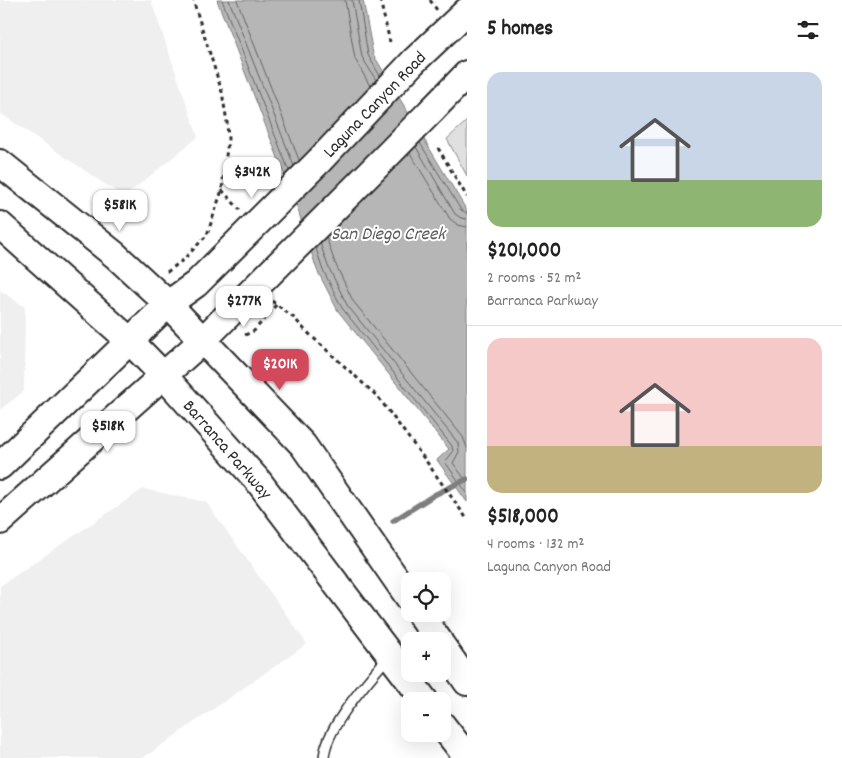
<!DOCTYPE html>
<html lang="en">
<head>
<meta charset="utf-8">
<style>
	body { margin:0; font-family:Dekko,sans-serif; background:#f2f2f2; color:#222; height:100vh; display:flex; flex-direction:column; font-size:19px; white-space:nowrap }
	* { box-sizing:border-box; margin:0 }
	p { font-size:16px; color:#767676 }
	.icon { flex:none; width:28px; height:28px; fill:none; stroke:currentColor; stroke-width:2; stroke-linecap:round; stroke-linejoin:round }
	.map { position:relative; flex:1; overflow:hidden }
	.panel { display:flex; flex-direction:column; background:#fff; width:375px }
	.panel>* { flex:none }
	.tools { position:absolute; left:401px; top:572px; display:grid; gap:10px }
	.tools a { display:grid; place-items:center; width:50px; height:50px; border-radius:10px; background:#fff; box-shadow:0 5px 20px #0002; font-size:25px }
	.price { position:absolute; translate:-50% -42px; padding:0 11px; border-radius:10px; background:#fff; color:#222; font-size:16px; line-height:32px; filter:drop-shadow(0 1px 2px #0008) }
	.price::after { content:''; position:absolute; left:50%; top:30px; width:15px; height:11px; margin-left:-8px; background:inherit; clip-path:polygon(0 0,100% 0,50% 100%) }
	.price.selected { background:#d1495b; color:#fff }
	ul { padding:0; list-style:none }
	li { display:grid; align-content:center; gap:10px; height:265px; padding:0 20px }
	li+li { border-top:1px solid #e0e0e0 }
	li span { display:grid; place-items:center; height:155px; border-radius:15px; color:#555 }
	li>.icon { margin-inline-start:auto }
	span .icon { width:90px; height:90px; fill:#fffc; stroke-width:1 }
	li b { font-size:21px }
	h2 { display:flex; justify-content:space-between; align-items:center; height:60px; padding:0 20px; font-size:21px }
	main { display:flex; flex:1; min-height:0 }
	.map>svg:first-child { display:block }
</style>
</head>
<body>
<main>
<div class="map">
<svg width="467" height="758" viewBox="0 0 467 758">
	<rect width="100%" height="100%" fill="#fff"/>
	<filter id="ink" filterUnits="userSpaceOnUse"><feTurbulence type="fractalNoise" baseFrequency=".02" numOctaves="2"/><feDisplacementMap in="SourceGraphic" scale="10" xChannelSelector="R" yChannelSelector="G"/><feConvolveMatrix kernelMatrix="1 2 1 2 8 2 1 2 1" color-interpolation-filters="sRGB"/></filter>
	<g filter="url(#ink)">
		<!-- built -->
		<g fill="#efefef">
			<polygon points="0,0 151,0 198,137 124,197 0,113"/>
			<polygon points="0,290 25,307 24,391 0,410"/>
			<polygon points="143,489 206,502 307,644 143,758 0,758 0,586"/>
		</g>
		<!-- green -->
		<polygon fill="#e0e0e0" stroke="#868686" points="467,121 467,176 447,139"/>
		<!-- water -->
		<polygon fill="#b6b6b6" stroke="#7e7e7e" points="217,0 363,0 373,54 467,211 467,502 437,460 449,449 338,311 317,270 297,207"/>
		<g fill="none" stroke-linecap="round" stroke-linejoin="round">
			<!-- shore -->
			<g stroke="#636363" stroke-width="1">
				<polyline points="222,0 289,171"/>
				<polyline points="229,0 294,166"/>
				<polyline points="237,0 299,160"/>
				<polyline points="345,0 355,59 370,86"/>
				<polyline points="352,0 362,57 376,80"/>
				<polyline points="359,0 368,55 380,76"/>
				<polyline points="420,143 461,210 467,213"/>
				<polyline points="416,147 455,214 461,218 467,219"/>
				<polyline points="410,153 450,219 458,225 467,227"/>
				<polyline points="326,237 335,263 353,301 463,437 467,448"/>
				<polyline points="320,243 328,266 347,305 458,443 459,452 453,463 467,482"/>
				<polyline points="316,248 322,268 342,308 452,446 453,452 445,462 467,493"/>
			</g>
			<!-- stream -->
			<polyline stroke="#7e7e7e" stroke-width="5.5" points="393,521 434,495 467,479"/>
			<!-- lane casing -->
			<g stroke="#2b2b2b" stroke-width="12">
				<path id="lane" d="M 324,758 C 325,728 369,680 388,657"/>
			</g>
			<!-- secondary casing -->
			<g stroke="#2b2b2b" stroke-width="30">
				<g id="secondary">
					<polyline points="414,61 467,11"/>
					<polyline points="432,110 467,74"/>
					<polyline points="0,163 115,255 166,302 303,445 410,599"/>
					<polyline points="0,225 129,340 164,376 259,482 425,701"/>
					<polyline points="0,466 168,304 196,284 320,160"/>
					<polyline points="0,521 202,341 352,191"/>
					<polyline points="420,614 439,641"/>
					<polyline points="442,646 467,682"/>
					<polyline points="442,725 467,757"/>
				</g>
			</g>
			<!-- path -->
			<g stroke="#2b2b2b" stroke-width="3" stroke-dasharray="4 4" stroke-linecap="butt">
				<polyline points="380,0 390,42"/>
				<polyline points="430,0 437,10"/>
				<polyline points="438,148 467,197"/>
				<polyline points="222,190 240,210"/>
				<polyline points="167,272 183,260 207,235 222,190 228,139 227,122 222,92 193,0"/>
				<polyline points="272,301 294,318 306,331 378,397 426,461 467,519"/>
				<polyline points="245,335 254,331 276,305"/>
			</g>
			<!-- lane -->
			<use href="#lane" stroke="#fff" stroke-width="9"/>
			<!-- secondary -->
			<use href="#secondary" stroke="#fff" stroke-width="26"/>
			<!-- secondary-bridge casing -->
			<g stroke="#2b2b2b" stroke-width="30" stroke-linecap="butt">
				<g id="secondary-bridge">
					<polyline points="320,160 414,61"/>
					<polyline points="352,191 432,110"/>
				</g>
			</g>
			<!-- secondary-bridge -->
			<use href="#secondary-bridge" stroke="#fff" stroke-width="26"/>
		</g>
	</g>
	<g text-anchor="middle" stroke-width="4" stroke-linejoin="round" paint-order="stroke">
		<!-- street labels -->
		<g font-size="18" fill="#2b2b2b" stroke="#fff">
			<text transform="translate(374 104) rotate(-46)" y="6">Laguna Canyon Road</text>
			<text transform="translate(228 449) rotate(49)" y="6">Barranca Parkway</text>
		</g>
		<!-- water labels -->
		<g font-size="19" font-style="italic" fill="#5c5c5c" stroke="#fff">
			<text x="388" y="239">San Diego Creek</text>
		</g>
	</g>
</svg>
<div class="tools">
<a><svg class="icon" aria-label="locate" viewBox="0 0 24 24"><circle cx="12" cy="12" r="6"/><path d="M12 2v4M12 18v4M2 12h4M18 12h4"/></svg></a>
<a>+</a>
<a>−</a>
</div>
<b class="price" style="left:252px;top:199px">$342K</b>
<b class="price" style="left:120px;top:232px">$581K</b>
<b class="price" style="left:244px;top:328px">$277K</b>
<b class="price selected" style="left:280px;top:391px">$201K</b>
<b class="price" style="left:108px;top:453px">$518K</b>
</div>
<section class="panel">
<h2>5 homes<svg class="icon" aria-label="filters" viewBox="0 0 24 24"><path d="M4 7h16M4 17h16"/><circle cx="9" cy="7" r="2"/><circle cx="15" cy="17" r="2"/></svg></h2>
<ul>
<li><span style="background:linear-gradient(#c9d6e8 70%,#8fb573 0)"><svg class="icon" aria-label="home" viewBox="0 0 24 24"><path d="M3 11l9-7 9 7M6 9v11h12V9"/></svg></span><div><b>$201,000</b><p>2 rooms · 52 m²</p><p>Barranca Parkway</p></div></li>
<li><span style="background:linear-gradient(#f6c9c9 70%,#c2b280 0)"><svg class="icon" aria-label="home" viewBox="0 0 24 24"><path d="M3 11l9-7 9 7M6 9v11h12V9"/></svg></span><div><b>$518,000</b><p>4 rooms · 132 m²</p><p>Laguna Canyon Road</p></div></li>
</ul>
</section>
</main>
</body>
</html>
